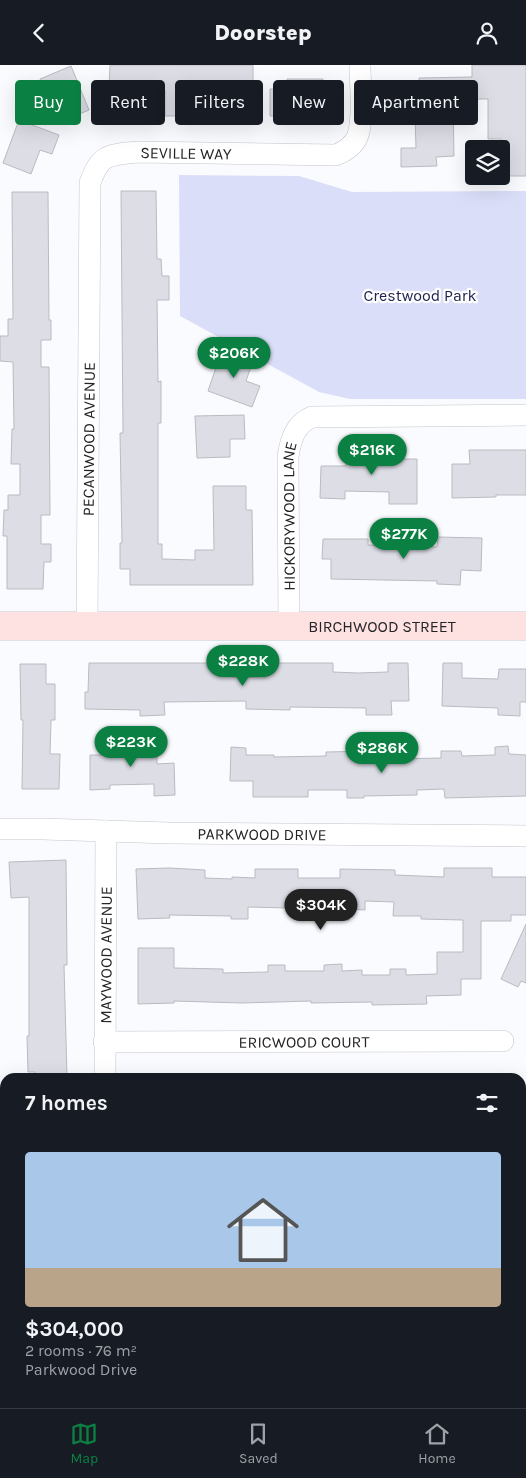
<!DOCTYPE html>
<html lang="en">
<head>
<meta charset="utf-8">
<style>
	body { margin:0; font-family:Karla,sans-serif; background:#242831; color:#f1f3f6; height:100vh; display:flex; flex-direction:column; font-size:19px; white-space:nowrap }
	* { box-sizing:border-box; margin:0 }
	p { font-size:16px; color:#9ea1a6 }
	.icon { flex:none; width:28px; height:28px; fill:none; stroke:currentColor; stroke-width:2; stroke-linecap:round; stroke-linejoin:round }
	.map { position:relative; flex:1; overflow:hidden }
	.sheet { position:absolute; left:0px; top:1008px; width:526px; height:336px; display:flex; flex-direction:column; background:#171b24; border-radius:15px 15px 0 0; box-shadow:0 5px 20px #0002 }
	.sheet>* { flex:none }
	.hud { position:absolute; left:15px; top:15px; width:496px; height:45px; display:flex; gap:10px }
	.buttons { position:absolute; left:465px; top:75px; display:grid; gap:10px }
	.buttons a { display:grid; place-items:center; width:45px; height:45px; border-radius:5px; background:#171b24; box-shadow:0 5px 20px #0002; font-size:25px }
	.price { position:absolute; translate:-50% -42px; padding:0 11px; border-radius:18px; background:#0b8043; color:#fff; font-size:16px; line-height:32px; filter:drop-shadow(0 1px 2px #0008) }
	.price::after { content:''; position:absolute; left:50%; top:30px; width:15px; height:11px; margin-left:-8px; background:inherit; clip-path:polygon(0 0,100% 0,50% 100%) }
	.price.current { background:#222; color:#fff }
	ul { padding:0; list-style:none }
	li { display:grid; align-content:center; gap:10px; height:265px; padding:0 25px }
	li+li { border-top:1px solid #363941 }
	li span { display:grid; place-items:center; height:155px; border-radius:5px; color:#555 }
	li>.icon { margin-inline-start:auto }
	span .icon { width:90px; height:90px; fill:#fffc; stroke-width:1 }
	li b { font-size:21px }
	h2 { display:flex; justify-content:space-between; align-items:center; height:60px; padding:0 25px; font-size:21px }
	.tag { padding:0 18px; border-radius:5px; background:#171b24; box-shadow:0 5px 20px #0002; font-size:18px; line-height:45px }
	.tag.current { background:#0b8043; color:#fff }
	header { display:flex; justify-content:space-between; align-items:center; height:65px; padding:0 25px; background:#171b24; font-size:22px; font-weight:800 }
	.menu { display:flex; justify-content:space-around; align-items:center; height:70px; border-top:1px solid #363941; background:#171b24; font-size:14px; color:#9ea1a6 }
	.menu a { display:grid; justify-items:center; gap:2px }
	.menu .current { color:#0b8043 }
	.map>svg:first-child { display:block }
</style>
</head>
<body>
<header><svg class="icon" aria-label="back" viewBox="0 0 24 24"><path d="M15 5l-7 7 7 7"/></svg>Doorstep<svg class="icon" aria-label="person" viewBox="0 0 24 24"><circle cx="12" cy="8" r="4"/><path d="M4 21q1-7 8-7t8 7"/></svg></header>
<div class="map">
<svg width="526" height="1343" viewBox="0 0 526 1343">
	<rect width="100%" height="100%" fill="#fafbfe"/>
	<!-- green -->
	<g fill="#dadef8">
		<polygon points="179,110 299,111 352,127 526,126 526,334 350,334 319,327 180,251"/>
		<polygon points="0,1229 5,1229 5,1339 81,1339 81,1343 0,1343"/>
	</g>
	<!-- building -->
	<g fill="#dcdde5" stroke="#babbc2">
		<polygon points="110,0 253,0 253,34 234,34 234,51 215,51 215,31 183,31 183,51 165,51 165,25 133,24 133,42 114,42 114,24 109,24"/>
		<polygon points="472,0 526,0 526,111 501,111 501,74 488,74 488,34 453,34 454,91 436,92 437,101 401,102 401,83 416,83 415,50 401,50 400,32 419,32 419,13 472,12"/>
		<polygon points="71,1 89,45 58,58 40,14"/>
		<polygon points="287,14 323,14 323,32 306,31 305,51 270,51 270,24 287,24"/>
		<polygon points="19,55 59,70 52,89 40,85 31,109 3,98"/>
		<polygon points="121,126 156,126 157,194 161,194 162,211 169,211 169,235 157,235 158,317 161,316 161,358 158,358 158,479 162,479 162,494 195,495 195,485 214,485 213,421 246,421 246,445 252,445 253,520 130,520 130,504 120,504 120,478 122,478 120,368 123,368"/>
		<polygon points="12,127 48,127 49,255 51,255 51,275 41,275 41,302 49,302 50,450 41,450 41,479 51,479 51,497 44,497 43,524 7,524 7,471 3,471 4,445 8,445 8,430 20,430 20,399 11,399 12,364 14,364 13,297 0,296 0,271 8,271 8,254 13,254"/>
		<polygon points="222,285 253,296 246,316 260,321 252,342 208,326"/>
		<polygon points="244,350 245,374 230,374 230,392 197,393 195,351"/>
		<polygon points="346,385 393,385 393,394 417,394 417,439 389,439 389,427 345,426 345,434 320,433 321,401 346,401"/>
		<polygon points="469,385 526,385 526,430 496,430 496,432 452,433 452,399 470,399"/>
		<polygon points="438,472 482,473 481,506 461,505 460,520 437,519 437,516 331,514 331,494 322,494 323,474 368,474 368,480 437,482"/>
		<polygon points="89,598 207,598 207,603 231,603 231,612 265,613 266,598 333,598 333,607 358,608 388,607 388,598 408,598 409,636 391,636 392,650 366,650 366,643 290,642 290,645 246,644 246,636 164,637 165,650 140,651 140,645 85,644 85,627 88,627"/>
		<polygon points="443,598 462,598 462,613 498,614 499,604 526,604 526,637 520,637 520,651 498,650 498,643 442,641"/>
		<polygon points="20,599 46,599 46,619 55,619 55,655 51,655 50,689 60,689 59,724 22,724 23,655 21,655"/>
		<polygon points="105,676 130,676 130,681 157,681 157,699 174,698 175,730 154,731 154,719 110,720 110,724 90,725 90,690 105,690"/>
		<polygon points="372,678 392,678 393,694 441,693 441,686 461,686 462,691 495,690 495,682 508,681 509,689 526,690 526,731 445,733 444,724 417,725 417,730 364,731 364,733 347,733 347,725 308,725 308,732 253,732 253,716 230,716 231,682 246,683 246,690 274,690 274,692 326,691 326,687 372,686"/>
		<polygon points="66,795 67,900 64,900 67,1012 36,1012 35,1007 28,1007 27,971 29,971 29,832 11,833 9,797"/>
		<polygon points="169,803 205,805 205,813 232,814 232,812 255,813 255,804 298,804 298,813 340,813 340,804 395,805 395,810 444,812 444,803 492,803 492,812 526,812 526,850 511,850 511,856 481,856 481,914 461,914 461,930 426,931 427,939 372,940 372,937 311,938 311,936 242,938 174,936 174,938 138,939 138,883 174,883 174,903 223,904 223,908 268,907 268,900 285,900 285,906 324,906 324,900 342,899 342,906 362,905 362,910 390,910 390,904 406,904 406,910 437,909 437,887 463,887 463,855 421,854 421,851 393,851 394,837 365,836 365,845 349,844 349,855 326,855 326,844 248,842 248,854 231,854 231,851 169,850 170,853 138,854 136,804"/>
		<polygon points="526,859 526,918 521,916 518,922 501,914"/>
	</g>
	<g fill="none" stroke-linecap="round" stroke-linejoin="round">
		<!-- street casing -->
		<g stroke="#c4c5cd" stroke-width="22">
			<g id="street">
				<path id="s1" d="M 289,561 L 288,391 C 291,374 295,359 312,352 L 526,350"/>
				<path id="s2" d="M 87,562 L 90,118 C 100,89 108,90 137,87 L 336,90 C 344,87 355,80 358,70 C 364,51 360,20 360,0"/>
				<path id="s3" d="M 0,764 L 43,764 L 169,768 L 526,771"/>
				<path id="s4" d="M 104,977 L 503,976"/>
				<path id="s5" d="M 105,1012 L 106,766"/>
				<polyline points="106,1339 106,1343"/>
			</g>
		</g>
		<!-- secondary casing -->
		<g stroke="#c4c5cd" stroke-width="29">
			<g id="secondary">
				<path id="s6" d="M 0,561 L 526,561"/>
			</g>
		</g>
		<!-- street -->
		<use href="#street" stroke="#fff" stroke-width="21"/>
		<!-- secondary -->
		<use href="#secondary" stroke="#fee1e1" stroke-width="28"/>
	</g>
	<g text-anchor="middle" stroke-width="4.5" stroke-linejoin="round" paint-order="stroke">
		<!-- street labels -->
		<g font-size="16" fill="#242427" stroke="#fff">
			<text dy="6" stroke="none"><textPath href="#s2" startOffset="555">SEVILLE WAY</textPath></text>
			<text dy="6" stroke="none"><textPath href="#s2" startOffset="188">PECANWOOD AVENUE</textPath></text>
			<text dy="6" stroke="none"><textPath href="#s1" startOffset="110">HICKORYWOOD LANE</textPath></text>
			<text dy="6" stroke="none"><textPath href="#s6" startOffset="382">BIRCHWOOD STREET</textPath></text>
			<text dy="6" stroke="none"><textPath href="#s3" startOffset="262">PARKWOOD DRIVE</textPath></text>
			<text dy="6" stroke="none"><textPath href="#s5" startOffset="122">MAYWOOD AVENUE</textPath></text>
			<text dy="6" stroke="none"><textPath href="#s4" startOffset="200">ERICWOOD COURT</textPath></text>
		</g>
		<!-- park labels -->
		<g font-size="16" fill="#222450" stroke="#fff">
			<text x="420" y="236">Crestwood Park</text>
		</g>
	</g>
</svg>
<div class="buttons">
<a><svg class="icon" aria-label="layers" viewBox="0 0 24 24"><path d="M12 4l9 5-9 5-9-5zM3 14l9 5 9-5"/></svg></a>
</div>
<b class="price" style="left:234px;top:314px">$206K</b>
<b class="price" style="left:372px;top:411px">$216K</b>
<b class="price" style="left:404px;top:495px">$277K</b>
<b class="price" style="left:243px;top:622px">$228K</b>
<b class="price" style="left:131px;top:703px">$223K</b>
<b class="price" style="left:382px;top:709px">$286K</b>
<b class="price current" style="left:321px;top:866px">$304K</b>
<div class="hud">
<a class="tag current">Buy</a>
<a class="tag">Rent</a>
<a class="tag">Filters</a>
<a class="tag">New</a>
<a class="tag">Apartment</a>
</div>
<section class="sheet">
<h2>7 homes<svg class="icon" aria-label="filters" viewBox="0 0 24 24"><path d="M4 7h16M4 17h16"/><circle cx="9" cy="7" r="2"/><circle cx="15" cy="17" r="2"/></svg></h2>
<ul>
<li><span style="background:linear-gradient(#a9c7e8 75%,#b9a48a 0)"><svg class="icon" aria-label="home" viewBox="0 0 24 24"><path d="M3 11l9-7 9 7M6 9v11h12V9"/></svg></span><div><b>$304,000</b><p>2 rooms · 76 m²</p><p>Parkwood Drive</p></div></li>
</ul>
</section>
</div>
<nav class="menu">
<a class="current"><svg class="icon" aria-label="map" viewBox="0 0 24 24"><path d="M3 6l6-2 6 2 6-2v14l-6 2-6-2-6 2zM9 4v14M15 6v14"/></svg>Map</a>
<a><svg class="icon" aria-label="saved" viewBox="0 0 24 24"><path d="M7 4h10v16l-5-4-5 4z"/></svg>Saved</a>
<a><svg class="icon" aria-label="home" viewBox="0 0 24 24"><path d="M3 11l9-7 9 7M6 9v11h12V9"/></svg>Home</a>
</nav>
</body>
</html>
